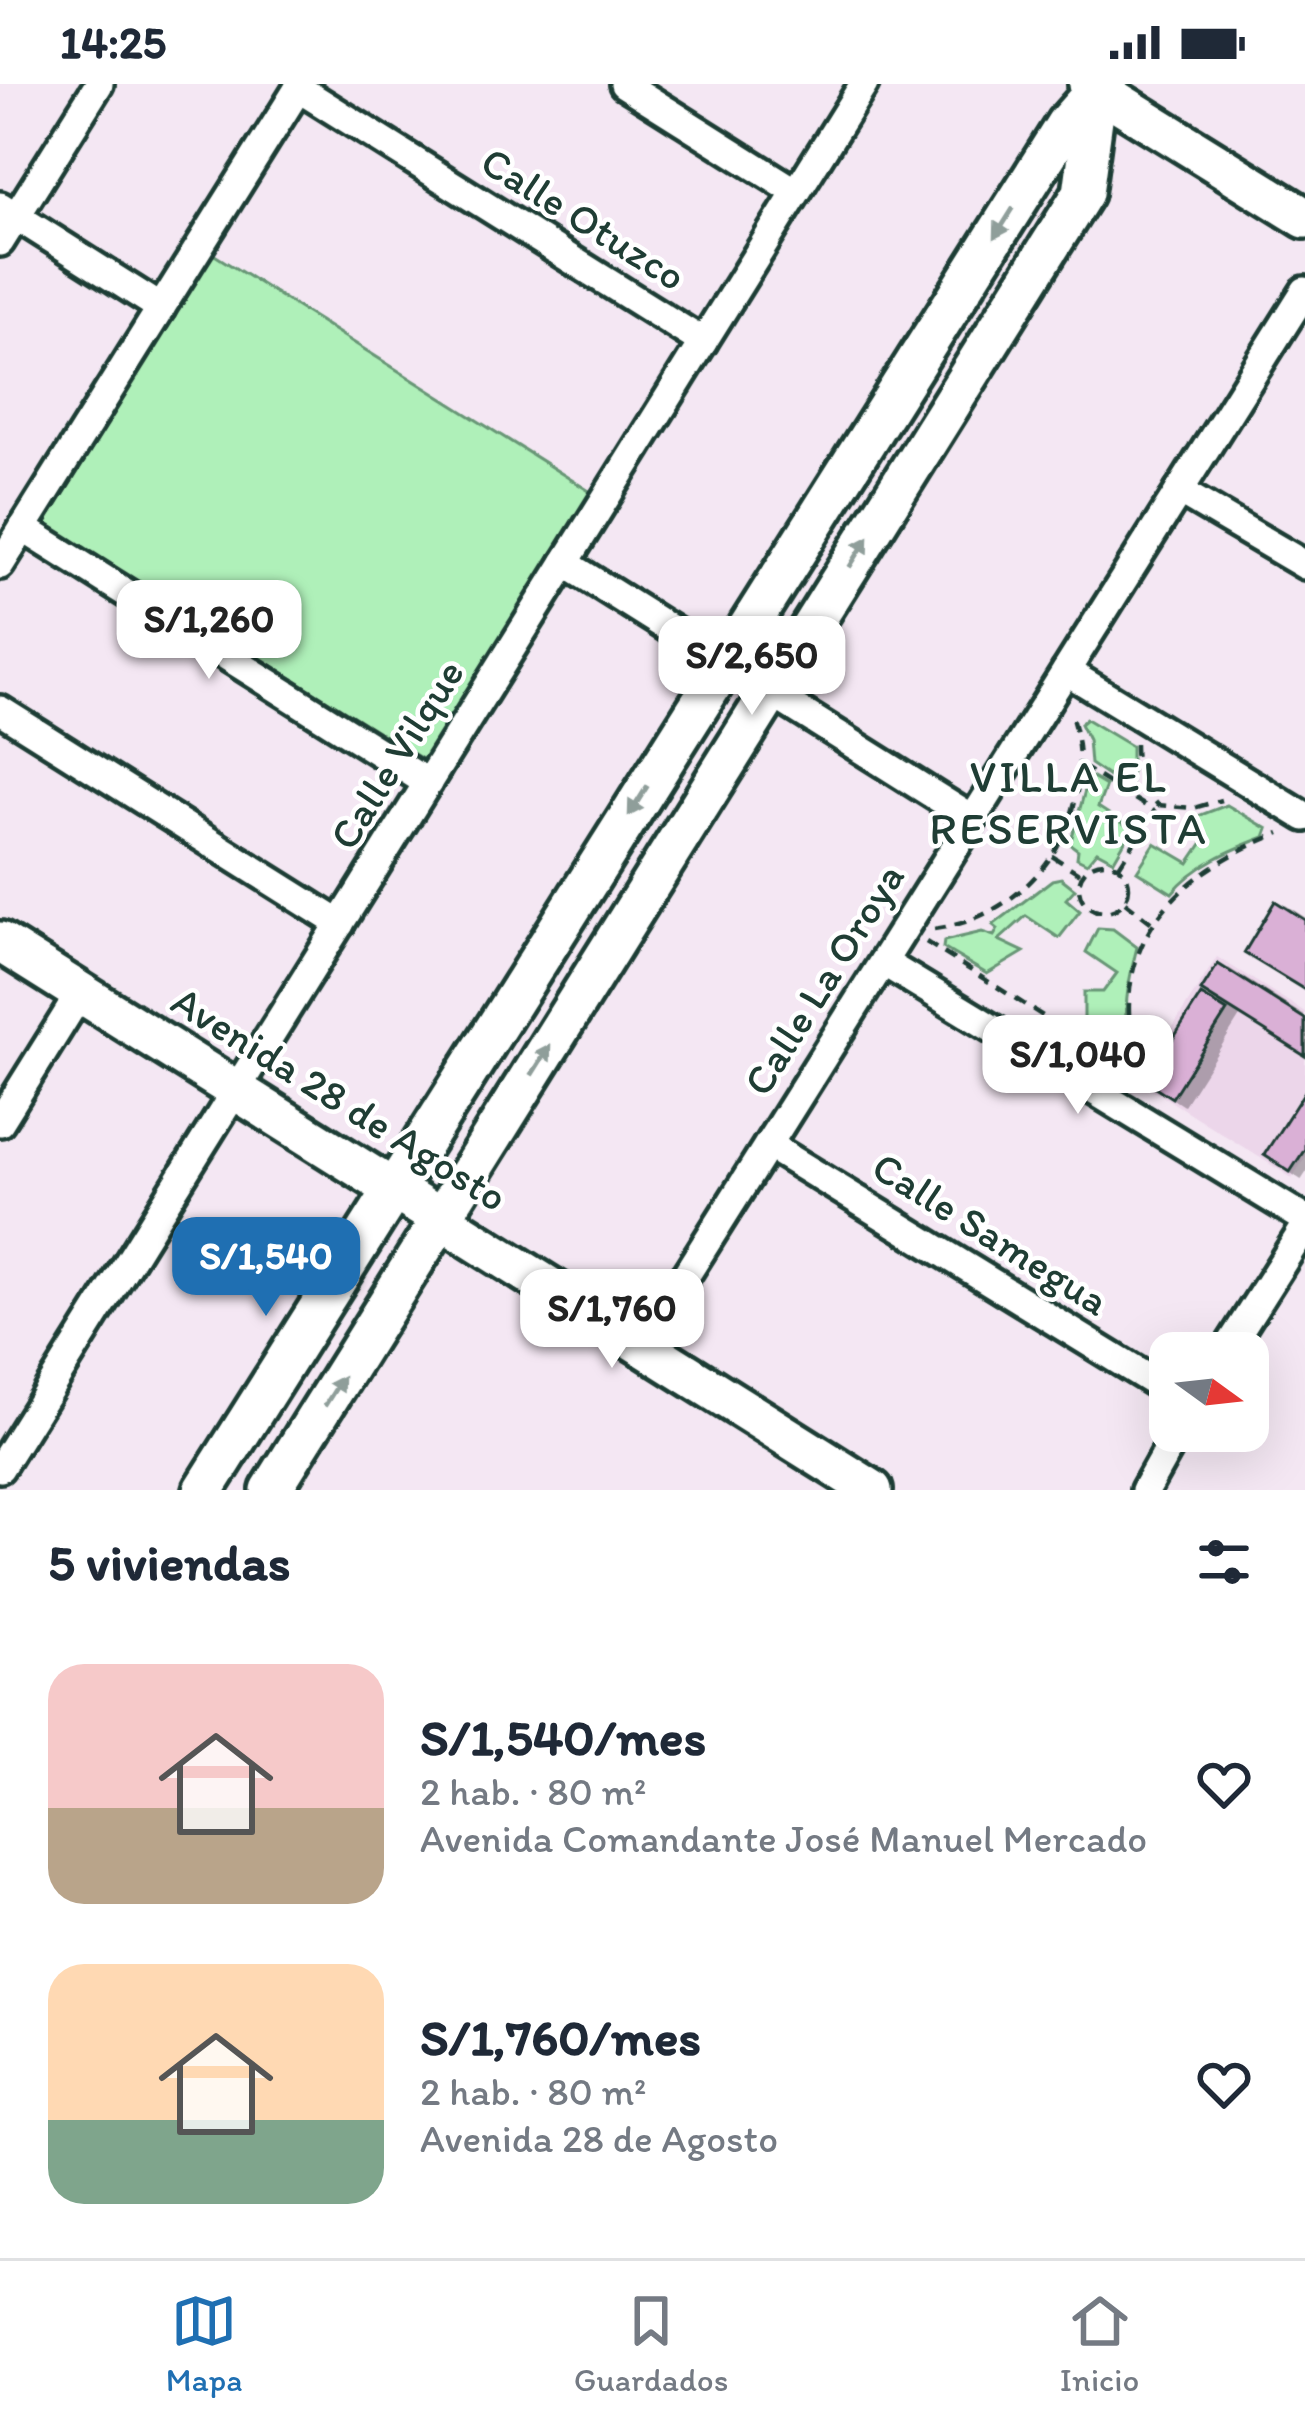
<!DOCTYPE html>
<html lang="es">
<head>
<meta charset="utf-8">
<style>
	body { margin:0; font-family:Itim,sans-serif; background:#f6f6f7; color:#1f2937; height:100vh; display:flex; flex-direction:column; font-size:45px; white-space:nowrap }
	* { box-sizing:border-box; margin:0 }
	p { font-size:39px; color:#747a83 }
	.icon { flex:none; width:66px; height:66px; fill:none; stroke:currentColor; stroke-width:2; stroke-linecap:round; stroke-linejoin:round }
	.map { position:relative; height:1406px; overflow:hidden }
	.panel { display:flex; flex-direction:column; background:#fff; flex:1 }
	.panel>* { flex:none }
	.needle { width:78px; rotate:105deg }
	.controls { position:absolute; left:1149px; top:1248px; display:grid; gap:24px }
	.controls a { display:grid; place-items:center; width:120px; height:120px; border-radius:24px; background:#fff; box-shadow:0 12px 48px #0002; font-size:60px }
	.price { position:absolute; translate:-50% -102px; padding:0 27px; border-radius:24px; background:#fff; color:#222; font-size:39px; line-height:78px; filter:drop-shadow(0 3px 6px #0008) }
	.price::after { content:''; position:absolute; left:50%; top:72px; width:36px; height:27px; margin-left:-18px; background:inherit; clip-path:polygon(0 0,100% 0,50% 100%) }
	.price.active { background:#1f6fb2; color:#fff }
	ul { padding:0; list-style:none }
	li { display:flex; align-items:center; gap:36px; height:300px; padding:0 48px }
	li span { display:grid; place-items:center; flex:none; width:336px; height:240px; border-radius:36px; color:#555 }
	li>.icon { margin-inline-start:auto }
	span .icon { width:144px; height:144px; fill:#fffc; stroke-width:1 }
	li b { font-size:51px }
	h2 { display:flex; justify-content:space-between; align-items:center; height:144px; padding:0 48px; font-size:51px }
	.status { display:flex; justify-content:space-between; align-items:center; height:84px; padding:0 60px; background:#fff; direction:ltr }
	.status svg { height:33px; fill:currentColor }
	.dock { display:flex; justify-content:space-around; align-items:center; height:168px; border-top:3px solid #e0e1e3; background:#fff; font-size:33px; color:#747a83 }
	.dock a { display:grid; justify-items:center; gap:6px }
	.dock .active { color:#1f6fb2 }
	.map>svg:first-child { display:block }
</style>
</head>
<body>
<div class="status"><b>14:25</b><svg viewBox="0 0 49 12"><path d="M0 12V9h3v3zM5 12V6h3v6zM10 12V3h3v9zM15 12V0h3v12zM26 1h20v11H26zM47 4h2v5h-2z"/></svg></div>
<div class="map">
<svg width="1305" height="1406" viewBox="0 0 1305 1406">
	<defs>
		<filter id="shadow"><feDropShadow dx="11" dy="6" stdDeviation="0" flood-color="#0004"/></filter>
	</defs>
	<rect width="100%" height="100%" fill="#f4e7f3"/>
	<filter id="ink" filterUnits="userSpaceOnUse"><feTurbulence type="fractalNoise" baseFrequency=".00833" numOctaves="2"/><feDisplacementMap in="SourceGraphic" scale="24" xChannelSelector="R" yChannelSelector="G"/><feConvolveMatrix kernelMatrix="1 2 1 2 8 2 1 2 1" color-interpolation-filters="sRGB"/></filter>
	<g filter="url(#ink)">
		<!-- built -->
		<polygon fill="#ecd6ea" points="1217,873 1305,928 1305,1074 1292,1094 1139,997"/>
		<!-- green -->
		<g fill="#aff0b9" stroke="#679676" stroke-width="3">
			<polygon points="213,170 594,410 427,678 45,440"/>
			<polygon points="1086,635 1131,662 1131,708 1090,680 1088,656 1080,640"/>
			<polygon points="1089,692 1106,702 1098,723 1132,745 1114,776 1097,767 1087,779 1077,774 1078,766 1070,760"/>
			<path d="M 1227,721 L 1268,745 L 1265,753 C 1231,766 1196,780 1172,809 L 1137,787 L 1155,759 L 1189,779 L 1208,751 L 1189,739 L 1198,732 Z"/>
			<polygon points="1061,794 1075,805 1066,815 1080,827 1059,854 1026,832 999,856 1024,868 987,890 943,864 944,857 982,848 994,852 998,845 993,841 1052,796"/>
			<path d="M 1098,844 L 1113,845 L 1137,863 C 1128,899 1121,932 1130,969 L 1125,978 L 1084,948 L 1084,908 L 1103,908 L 1117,889 L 1086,868 Z"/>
		</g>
		<!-- building -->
		<g fill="#dab0d6" stroke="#1f3d34" stroke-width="3" filter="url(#shadow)">
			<polygon points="1275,817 1305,836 1305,906 1244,869"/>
			<polygon points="1218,880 1305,935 1305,972 1201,907"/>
			<polygon points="1201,911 1227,927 1172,1014 1146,997"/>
			<polygon points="1305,1007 1305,1065 1290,1088 1264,1071"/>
		</g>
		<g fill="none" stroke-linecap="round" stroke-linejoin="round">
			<!-- street casing -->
			<g stroke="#1f3d34" stroke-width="36">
				<g id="street">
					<polyline points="624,0 796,108"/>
					<polyline points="298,4 703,258"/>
					<polyline points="0,122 161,224"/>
					<polyline points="0,158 99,0"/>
					<polyline points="1179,407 1305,481"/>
					<polyline points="23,444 428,699"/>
					<polyline points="565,479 972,735"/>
					<polyline points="0,481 301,0"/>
					<polyline points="1066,587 1305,733"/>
					<polyline points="0,626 340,840"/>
					<polyline points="883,878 1305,1135"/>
					<polyline points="0,1038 81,908"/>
					<polyline points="768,1061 1170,1308"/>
					<polyline points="642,1261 1305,207"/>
					<polyline points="1225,1269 1305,1143"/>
					<polyline points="0,1384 864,0"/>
					<polyline points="1145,1406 1178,1347"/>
				</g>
			</g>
			<!-- secondary casing -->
			<g stroke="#1f3d34" stroke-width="48">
				<g id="secondary">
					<polyline points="1089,0 1305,134"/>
					<polyline points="0,858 872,1406"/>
					<polyline points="204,1406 1066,40 1097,5"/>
					<polyline points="271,1406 1083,109 1097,5"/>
				</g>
			</g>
			<!-- path -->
			<g stroke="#1f3d34" stroke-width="4.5" stroke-dasharray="12 9" stroke-linecap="butt">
				<path d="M 1135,660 C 1135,686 1141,700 1158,721 L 1194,724 L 1221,716"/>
				<polyline points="1081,682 1154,727"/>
				<polyline points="1052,772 1082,791"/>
				<circle cx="1104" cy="803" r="25"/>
				<polyline points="1119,782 1155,726"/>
				<polyline points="1125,818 1152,839"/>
				<path d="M 934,845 C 1034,832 1102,732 1072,634"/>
				<polyline points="926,858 1139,993"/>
				<path d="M 1139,993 C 1135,969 1128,943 1129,919 C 1132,829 1203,779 1280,749"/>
			</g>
			<!-- street -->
			<use href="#street" stroke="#fff" stroke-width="27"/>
			<!-- secondary -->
			<use href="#secondary" stroke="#fff" stroke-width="39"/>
		</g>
		<!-- one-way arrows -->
		<defs><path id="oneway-solid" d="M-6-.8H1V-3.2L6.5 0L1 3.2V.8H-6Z" transform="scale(3)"/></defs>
		<g fill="#8f9e9a">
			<use href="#oneway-solid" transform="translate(1004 139) rotate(122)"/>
			<use href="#oneway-solid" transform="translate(859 468) rotate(-58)"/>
			<use href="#oneway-solid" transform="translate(638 717) rotate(122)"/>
			<use href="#oneway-solid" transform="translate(541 976) rotate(-58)"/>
			<use href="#oneway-solid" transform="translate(334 1307) rotate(-58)"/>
		</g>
	</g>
	<g text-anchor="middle" stroke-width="9" stroke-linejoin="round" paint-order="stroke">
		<!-- street labels -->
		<g font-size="42" fill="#1f3d34" stroke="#fff">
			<text transform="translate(584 134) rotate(32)" y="15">Calle Otuzco</text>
			<text transform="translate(396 670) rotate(-58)" y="15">Calle Vilque</text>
			<text transform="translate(823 895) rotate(-58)" y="15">Calle La Oroya</text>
			<text transform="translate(340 1014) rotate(32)" y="15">Avenida 28 de Agosto</text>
			<text transform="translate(991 1149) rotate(32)" y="15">Calle Samegua</text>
		</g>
		<!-- neighbourhood labels -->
		<g font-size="45" letter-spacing="3" fill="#1f3d34" stroke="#fff">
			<text x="1069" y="708">VILLA EL<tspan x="1069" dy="52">RESERVISTA</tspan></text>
		</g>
	</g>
</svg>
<div class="controls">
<a><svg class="needle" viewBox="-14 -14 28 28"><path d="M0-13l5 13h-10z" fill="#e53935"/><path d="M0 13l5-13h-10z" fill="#747a83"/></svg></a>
</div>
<b class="price" style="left:209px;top:598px">S/1,260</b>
<b class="price" style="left:752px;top:634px">S/2,650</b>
<b class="price" style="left:1078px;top:1033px">S/1,040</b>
<b class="price active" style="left:266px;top:1235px">S/1,540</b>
<b class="price" style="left:612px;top:1287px">S/1,760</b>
</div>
<section class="panel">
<h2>5 viviendas<svg class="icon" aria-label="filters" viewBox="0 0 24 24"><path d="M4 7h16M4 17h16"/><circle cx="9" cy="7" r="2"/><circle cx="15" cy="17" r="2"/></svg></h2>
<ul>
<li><span style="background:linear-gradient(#f6c9c9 60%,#b9a48a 0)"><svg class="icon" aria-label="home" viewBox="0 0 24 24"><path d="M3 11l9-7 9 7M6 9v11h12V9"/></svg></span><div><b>S/1,540/mes</b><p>2 hab. · 80 m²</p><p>Avenida Comandante José Manuel Mercado</p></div><svg class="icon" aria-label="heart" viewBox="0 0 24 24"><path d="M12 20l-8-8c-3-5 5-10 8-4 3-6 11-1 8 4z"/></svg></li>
<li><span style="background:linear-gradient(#ffd9b3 65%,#7fa58c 0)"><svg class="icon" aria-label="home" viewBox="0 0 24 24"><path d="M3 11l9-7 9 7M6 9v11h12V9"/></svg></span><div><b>S/1,760/mes</b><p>2 hab. · 80 m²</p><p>Avenida 28 de Agosto</p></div><svg class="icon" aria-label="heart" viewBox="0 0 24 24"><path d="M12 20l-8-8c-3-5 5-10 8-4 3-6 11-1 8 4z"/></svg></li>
</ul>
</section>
<nav class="dock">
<a class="active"><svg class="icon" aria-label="map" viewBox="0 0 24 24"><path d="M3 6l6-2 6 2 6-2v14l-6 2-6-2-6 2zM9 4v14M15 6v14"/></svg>Mapa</a>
<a><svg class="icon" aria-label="saved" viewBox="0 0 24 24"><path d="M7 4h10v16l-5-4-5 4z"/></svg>Guardados</a>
<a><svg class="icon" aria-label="home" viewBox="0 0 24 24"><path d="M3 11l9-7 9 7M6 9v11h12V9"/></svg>Inicio</a>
</nav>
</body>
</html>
